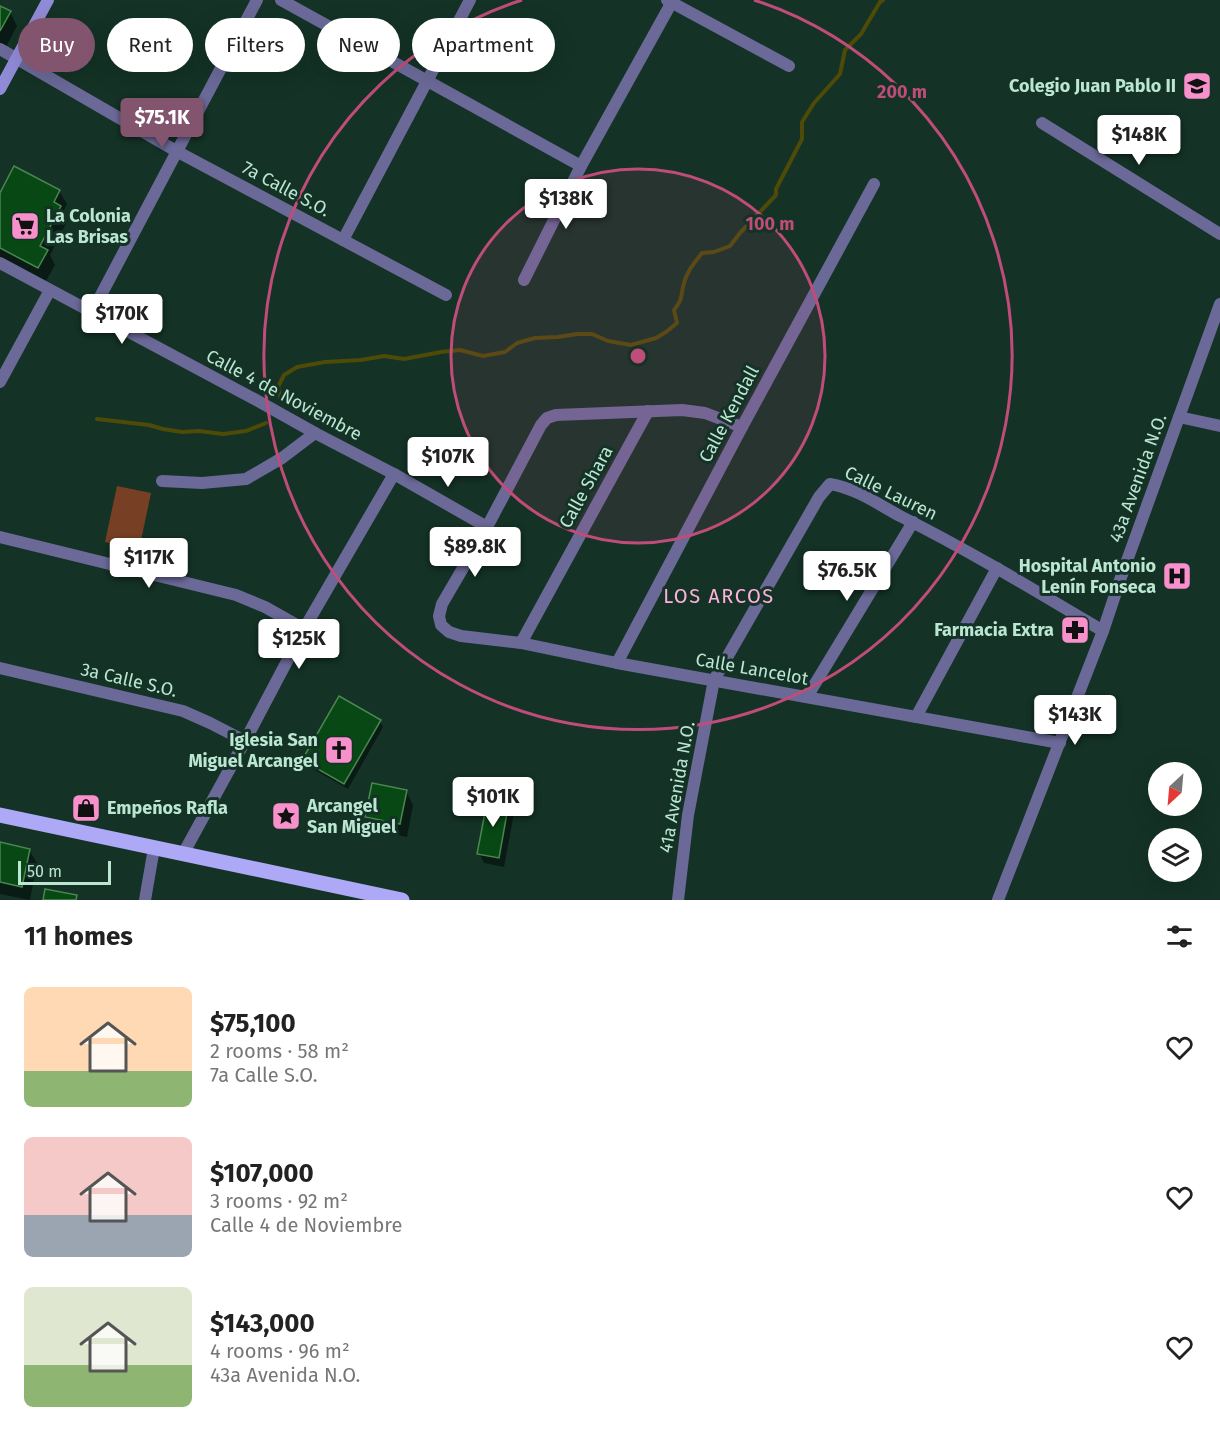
<!DOCTYPE html>
<html lang="en">
<head>
<meta charset="utf-8">
<style>
	body { margin:0; font-family:"Fira Sans",sans-serif; background:#f2f2f2; color:#222; height:100vh; display:flex; flex-direction:column; font-size:22px; white-space:nowrap }
	* { box-sizing:border-box; margin:0 }
	p { font-size:20px; color:#767676 }
	.icon { flex:none; width:33px; height:33px; fill:none; stroke:currentColor; stroke-width:2; stroke-linecap:round; stroke-linejoin:round }
	.map { position:relative; height:900px; overflow:hidden }
	.drawer { display:flex; flex-direction:column; background:#fff; flex:1 }
	.drawer>* { flex:none }
	.hud { position:absolute; left:18px; top:18px; width:600px; height:54px; display:flex; gap:12px }
	.needle { width:39px; rotate:206deg }
	.tools { position:absolute; left:1148px; top:762px; display:grid; gap:12px }
	.tools a { display:grid; place-items:center; width:54px; height:54px; border-radius:50%; background:#fff; box-shadow:0 6px 24px #0002; font-size:30px }
	.scale { position:absolute; left:18px; bottom:15px; width:93px; box-sizing:border-box; padding-left:6px; border:3px solid #bae6d2; border-top:0; font-size:16px; line-height:21px; white-space:nowrap; color:#bae6d2; -webkit-text-stroke:4px #143226; paint-order:stroke }
	.price { position:absolute; translate:-50% -51px; padding:0 14px; border-radius:6px; background:#fff; color:#222; font-size:20px; line-height:39px; filter:drop-shadow(0 2px 3px #0008) }
	.price::after { content:''; position:absolute; left:50%; top:36px; width:18px; height:14px; margin-left:-9px; background:inherit; clip-path:polygon(0 0,100% 0,50% 100%) }
	.price.on { background:#82546e; color:#fff }
	ul { padding:0; list-style:none }
	li { display:flex; align-items:center; gap:18px; height:150px; padding:0 24px }
	li span { display:grid; place-items:center; flex:none; width:168px; height:120px; border-radius:9px; color:#555 }
	li>.icon { margin-inline-start:auto }
	span .icon { width:72px; height:72px; fill:#fffc; stroke-width:1 }
	li b { font-size:26px }
	h2 { display:flex; justify-content:space-between; align-items:center; height:72px; padding:0 24px; font-size:26px }
	.chip { padding:0 21px; border-radius:27px; background:#fff; box-shadow:0 6px 24px #0002; font-size:21px; line-height:54px }
	.chip.on { background:#82546e; color:#fff }
	.map>svg:first-child { display:block }
</style>
</head>
<body>
<div class="map">
<svg width="1220" height="900" viewBox="0 0 1220 900">
	<rect width="100%" height="100%" fill="#143226"/>
	<!-- green -->
	<polygon fill="#774024" points="117,486 151,493 139,550 105,542"/>
	<!-- shadow -->
	<g fill="#0007">
		<polygon points="0,7 10,12 17,26 6,47 0,44"/>
		<polygon points="59,191 67,204 63,212 68,220 50,255 55,265 46,281 0,257 0,196"/>
		<polygon points="380,721 383,727 348,789 308,766 304,760"/>
		<polygon points="406,791 413,805 407,837 375,830 367,817"/>
		<polygon points="508,803 514,813 504,867 484,863 479,853"/>
		<polygon points="0,843 29,850 37,863 30,900 0,894"/>
	</g>
	<g fill="none" stroke-linecap="round" stroke-linejoin="round">
		<!-- stream -->
		<g stroke="#4e4a08" stroke-width="4">
			<path d="M 281,401 L 278,387 L 284,375 L 297,367 L 325,362 L 361,360 L 384,356 L 404,359 L 441,352 L 460,350 L 483,356 L 505,352 L 517,343 L 535,338 L 558,337 L 577,334 L 592,334 L 608,341 L 631,345 L 656,338 L 666,332 L 677,323 L 674,310 C 684,297 680,297 684,283 C 687,271 695,262 702,253 L 714,252 L 730,246 L 740,233 L 776,195 L 776,189 L 802,139 L 802,122 L 814,103 L 840,74 L 845,50 L 861,34 L 880,2 L 883,0"/>
			<polyline points="97,419 149,425 163,429 182,432 199,431 223,434 246,431 266,423"/>
		</g>
	</g>
	<!-- building -->
	<g fill="#084815" stroke="#4a874f" stroke-width="1.5">
		<polygon points="0,6 11,11 0,31"/>
		<polygon points="14,166 60,190 54,202 61,206 40,246 48,250 38,268 0,248 0,193"/>
		<polygon points="339,696 381,720 344,784 302,760"/>
		<polygon points="372,783 407,790 400,824 365,817"/>
		<polygon points="488,797 509,802 499,858 477,854"/>
		<polygon points="0,842 30,849 22,887 0,882"/>
		<polygon points="45,889 77,895 76,900 43,900"/>
	</g>
	<g fill="none" stroke-linecap="round" stroke-linejoin="round">
		<!-- minor -->
		<g stroke="#6b6998" stroke-width="12">
			<polyline points="281,0 581,166"/>
			<polyline points="667,0 789,66"/>
			<polyline points="0,49 178,152 446,295"/>
			<polyline points="1042,123 1220,234"/>
			<polyline points="343,240 470,0"/>
			<polyline points="0,263 258,401 315,433 394,474 487,527"/>
			<polyline points="524,280 581,166 673,0"/>
			<polyline points="92,312 257,0"/>
			<polyline points="0,382 50,290"/>
			<polyline points="1179,417 1220,426"/>
			<polyline points="742,427 705,413 682,410 556,415 547,418 541,425 487,527 442,604 439,616 441,625 449,632 461,636 521,643 617,663 1060,743"/>
			<polyline points="162,481 202,483 246,479 282,458 315,433"/>
			<polyline points="0,537 236,595 265,607 304,629"/>
			<polyline points="521,643 648,411"/>
			<polyline points="617,663 742,427 874,184"/>
			<polyline points="0,668 183,711 210,723 245,741"/>
			<polyline points="807,697 913,522"/>
			<polyline points="916,717 997,568"/>
			<polyline points="183,854 245,741 304,629 394,474"/>
			<polyline points="145,900 154,848"/>
			<path d="M 678,900 L 688,815 L 714,680 L 819,497 L 830,484 C 855,488 878,504 900,516 C 970,551 1036,591 1103,631"/>
			<polyline points="998,900 1103,631 1120,580 1220,304"/>
		</g>
		<!-- secondary -->
		<polyline stroke="#908bd6" stroke-width="12" points="0,89 48,0"/>
		<!-- primary -->
		<polyline stroke="#ada9f7" stroke-width="15" points="0,815 402,900"/>
	</g>
	<!-- distance rings -->
	<circle cx="638" cy="356" r="187" fill="#c04c79" fill-opacity=".12"/>
	<g fill="none" stroke="#c04c79" stroke-width="3">
		<circle cx="638" cy="356" r="187"/>
		<path d="M754 0A374 374 0 1 1 522 0"/>
	</g>
	<!-- icons -->
	<defs>
		<g id="school-square" transform="scale(1.5)"><rect x="-9" y="-9" width="18" height="18" rx="4" fill="#f890cb" stroke="#143226"/><path d="M0-5L7-2L0 1L-7-2ZM-4 1L0 2.5L4 1V4Q0 6-4 4Z" fill="#111"/></g>
		<g id="supermarket-square" transform="scale(1.5)"><rect x="-9" y="-9" width="18" height="18" rx="4" fill="#f890cb" stroke="#143226"/><path d="M-6-5.5h2.5l.6 2H6L4.5 2H-2.5L-4.4-4H-6ZM-1.5 3.2a1.3 1.3 0 1 0 .1 0ZM3 3.2a1.3 1.3 0 1 0 .1 0Z" fill="#111"/></g>
		<g id="hospital-square" transform="scale(1.5)"><rect x="-9" y="-9" width="18" height="18" rx="4" fill="#f890cb" stroke="#143226"/><path d="M-5-5h3v3.5h4V-5h3V5h-3V1.5h-4V5h-3Z" fill="#111"/></g>
		<g id="pharmacy-square" transform="scale(1.5)"><rect x="-9" y="-9" width="18" height="18" rx="4" fill="#f890cb" stroke="#143226"/><path d="M-2-6h4v4h4v4h-4v4h-4v-4h-4v-4h4Z" fill="#111"/></g>
		<g id="church-square" transform="scale(1.5)"><rect x="-9" y="-9" width="18" height="18" rx="4" fill="#f890cb" stroke="#143226"/><path d="M-1.2-6h2.4v3.5h3.3v2.4h-3.3V6h-2.4V-.1h-3.3v-2.4h3.3Z" fill="#111"/></g>
		<g id="shop-square" transform="scale(1.5)"><rect x="-9" y="-9" width="18" height="18" rx="4" fill="#f890cb" stroke="#143226"/><path d="M-5-2.5h2.3a2.7 3.5 0 0 1 5.4 0H5L5.5 6h-11ZM-1.5-2.5h3a1.5 2.3 0 0 0-3 0Z" fill="#111"/></g>
		<g id="sight-square" transform="scale(1.5)"><rect x="-9" y="-9" width="18" height="18" rx="4" fill="#f890cb" stroke="#143226"/><path d="M0-6L1.8-2.2L6-1.7L2.9 1.2L3.7 5.4L0 3.3L-3.7 5.4L-2.9 1.2L-6-1.7L-1.8-2.2Z" fill="#111"/></g>
	</defs>
	<g fill-rule="evenodd">
		<use href="#school-square" x="1197" y="86"/>
		<use href="#supermarket-square" x="25" y="226"/>
		<use href="#hospital-square" x="1177" y="576"/>
		<use href="#pharmacy-square" x="1075" y="630"/>
		<use href="#church-square" x="339" y="750"/>
		<use href="#shop-square" x="86" y="808"/>
		<use href="#sight-square" x="286" y="816"/>
	</g>
	<g text-anchor="middle" stroke-width="6" stroke-linejoin="round" paint-order="stroke">
		<!-- poi labels -->
		<g font-size="18" font-weight="bold" fill="#bae6d2" stroke="#143226" text-anchor="end">
			<text x="1176" y="92">Colegio Juan Pablo II</text>
			<text x="46" y="222" text-anchor="start">La Colonia<tspan x="46" dy="21">Las Brisas</tspan></text>
			<text x="1156" y="572">Hospital Antonio<tspan x="1156" dy="21">Lenín Fonseca</tspan></text>
			<text x="1054" y="636">Farmacia Extra</text>
			<text x="318" y="746">Iglesia San<tspan x="318" dy="21">Miguel Arcangel</tspan></text>
			<text x="307" y="812" text-anchor="start">Arcangel<tspan x="307" dy="21">San Miguel</tspan></text>
			<text x="107" y="814" text-anchor="start">Empeños Rafla</text>
		</g>
		<!-- street labels -->
		<g font-size="18" fill="#bae6d2" stroke="#143226">
			<text transform="translate(286 189) rotate(28)" y="6">7a Calle S.O.</text>
			<text transform="translate(284 395) rotate(28)" y="6">Calle 4 de Noviembre</text>
			<text transform="translate(729 414) rotate(-62)" y="6">Calle Kendall</text>
			<text transform="translate(1138 478) rotate(-70)" y="6">43a Avenida N.O.</text>
			<text transform="translate(586 487) rotate(-61)" y="6">Calle Shara</text>
			<text transform="translate(891 493) rotate(26)" y="6">Calle Lauren</text>
			<text transform="translate(752 669) rotate(10)" y="6">Calle Lancelot</text>
			<text transform="translate(129 680) rotate(13)" y="6">3a Calle S.O.</text>
			<text transform="translate(677 787) rotate(-80)" y="6">41a Avenida N.O.</text>
		</g>
		<!-- neighbourhood labels -->
		<g font-size="20" letter-spacing="1.5" fill="#fdb2db" stroke="#143226">
			<text x="719" y="603">LOS ARCOS</text>
		</g>
	</g>
	<circle cx="638" cy="356" r="9" fill="#c04c79" stroke="#143226" stroke-width="3"/>
	<g font-size="18" text-anchor="middle" font-weight="bold" fill="#c04c79" stroke="#143226" stroke-width="6" stroke-linejoin="round" paint-order="stroke">
		<text x="902" y="98">200 m</text>
		<text x="770" y="230">100 m</text>
	</g>
</svg>
<div class="tools">
<a><svg class="needle" viewBox="-14 -14 28 28"><path d="M0-13l5 13h-10z" fill="#e53935"/><path d="M0 13l5-13h-10z" fill="#767676"/></svg></a>
<a><svg class="icon" aria-label="layers" viewBox="0 0 24 24"><path d="M12 4l9 5-9 5-9-5zM3 14l9 5 9-5"/></svg></a>
</div>
<div class="scale">50 m</div>
<b class="price on" style="left:162px;top:149px">$75.1K</b>
<b class="price" style="left:1139px;top:166px">$148K</b>
<b class="price" style="left:566px;top:230px">$138K</b>
<b class="price" style="left:122px;top:345px">$170K</b>
<b class="price" style="left:448px;top:488px">$107K</b>
<b class="price" style="left:475px;top:578px">$89.8K</b>
<b class="price" style="left:149px;top:589px">$117K</b>
<b class="price" style="left:847px;top:602px">$76.5K</b>
<b class="price" style="left:299px;top:670px">$125K</b>
<b class="price" style="left:1075px;top:746px">$143K</b>
<b class="price" style="left:493px;top:828px">$101K</b>
<div class="hud">
<a class="chip on">Buy</a>
<a class="chip">Rent</a>
<a class="chip">Filters</a>
<a class="chip">New</a>
<a class="chip">Apartment</a>
</div>
</div>
<section class="drawer">
<h2>11 homes<svg class="icon" aria-label="filters" viewBox="0 0 24 24"><path d="M4 7h16M4 17h16"/><circle cx="9" cy="7" r="2"/><circle cx="15" cy="17" r="2"/></svg></h2>
<ul>
<li><span style="background:linear-gradient(#ffd9b3 70%,#8fb573 0)"><svg class="icon" aria-label="home" viewBox="0 0 24 24"><path d="M3 11l9-7 9 7M6 9v11h12V9"/></svg></span><div><b>$75,100</b><p>2 rooms · 58 m²</p><p>7a Calle S.O.</p></div><svg class="icon" aria-label="heart" viewBox="0 0 24 24"><path d="M12 20l-8-8c-3-5 5-10 8-4 3-6 11-1 8 4z"/></svg></li>
<li><span style="background:linear-gradient(#f6c9c9 65%,#9aa5b1 0)"><svg class="icon" aria-label="home" viewBox="0 0 24 24"><path d="M3 11l9-7 9 7M6 9v11h12V9"/></svg></span><div><b>$107,000</b><p>3 rooms · 92 m²</p><p>Calle 4 de Noviembre</p></div><svg class="icon" aria-label="heart" viewBox="0 0 24 24"><path d="M12 20l-8-8c-3-5 5-10 8-4 3-6 11-1 8 4z"/></svg></li>
<li><span style="background:linear-gradient(#dfe7d0 65%,#8fb573 0)"><svg class="icon" aria-label="home" viewBox="0 0 24 24"><path d="M3 11l9-7 9 7M6 9v11h12V9"/></svg></span><div><b>$143,000</b><p>4 rooms · 96 m²</p><p>43a Avenida N.O.</p></div><svg class="icon" aria-label="heart" viewBox="0 0 24 24"><path d="M12 20l-8-8c-3-5 5-10 8-4 3-6 11-1 8 4z"/></svg></li>
</ul>
</section>
</body>
</html>
